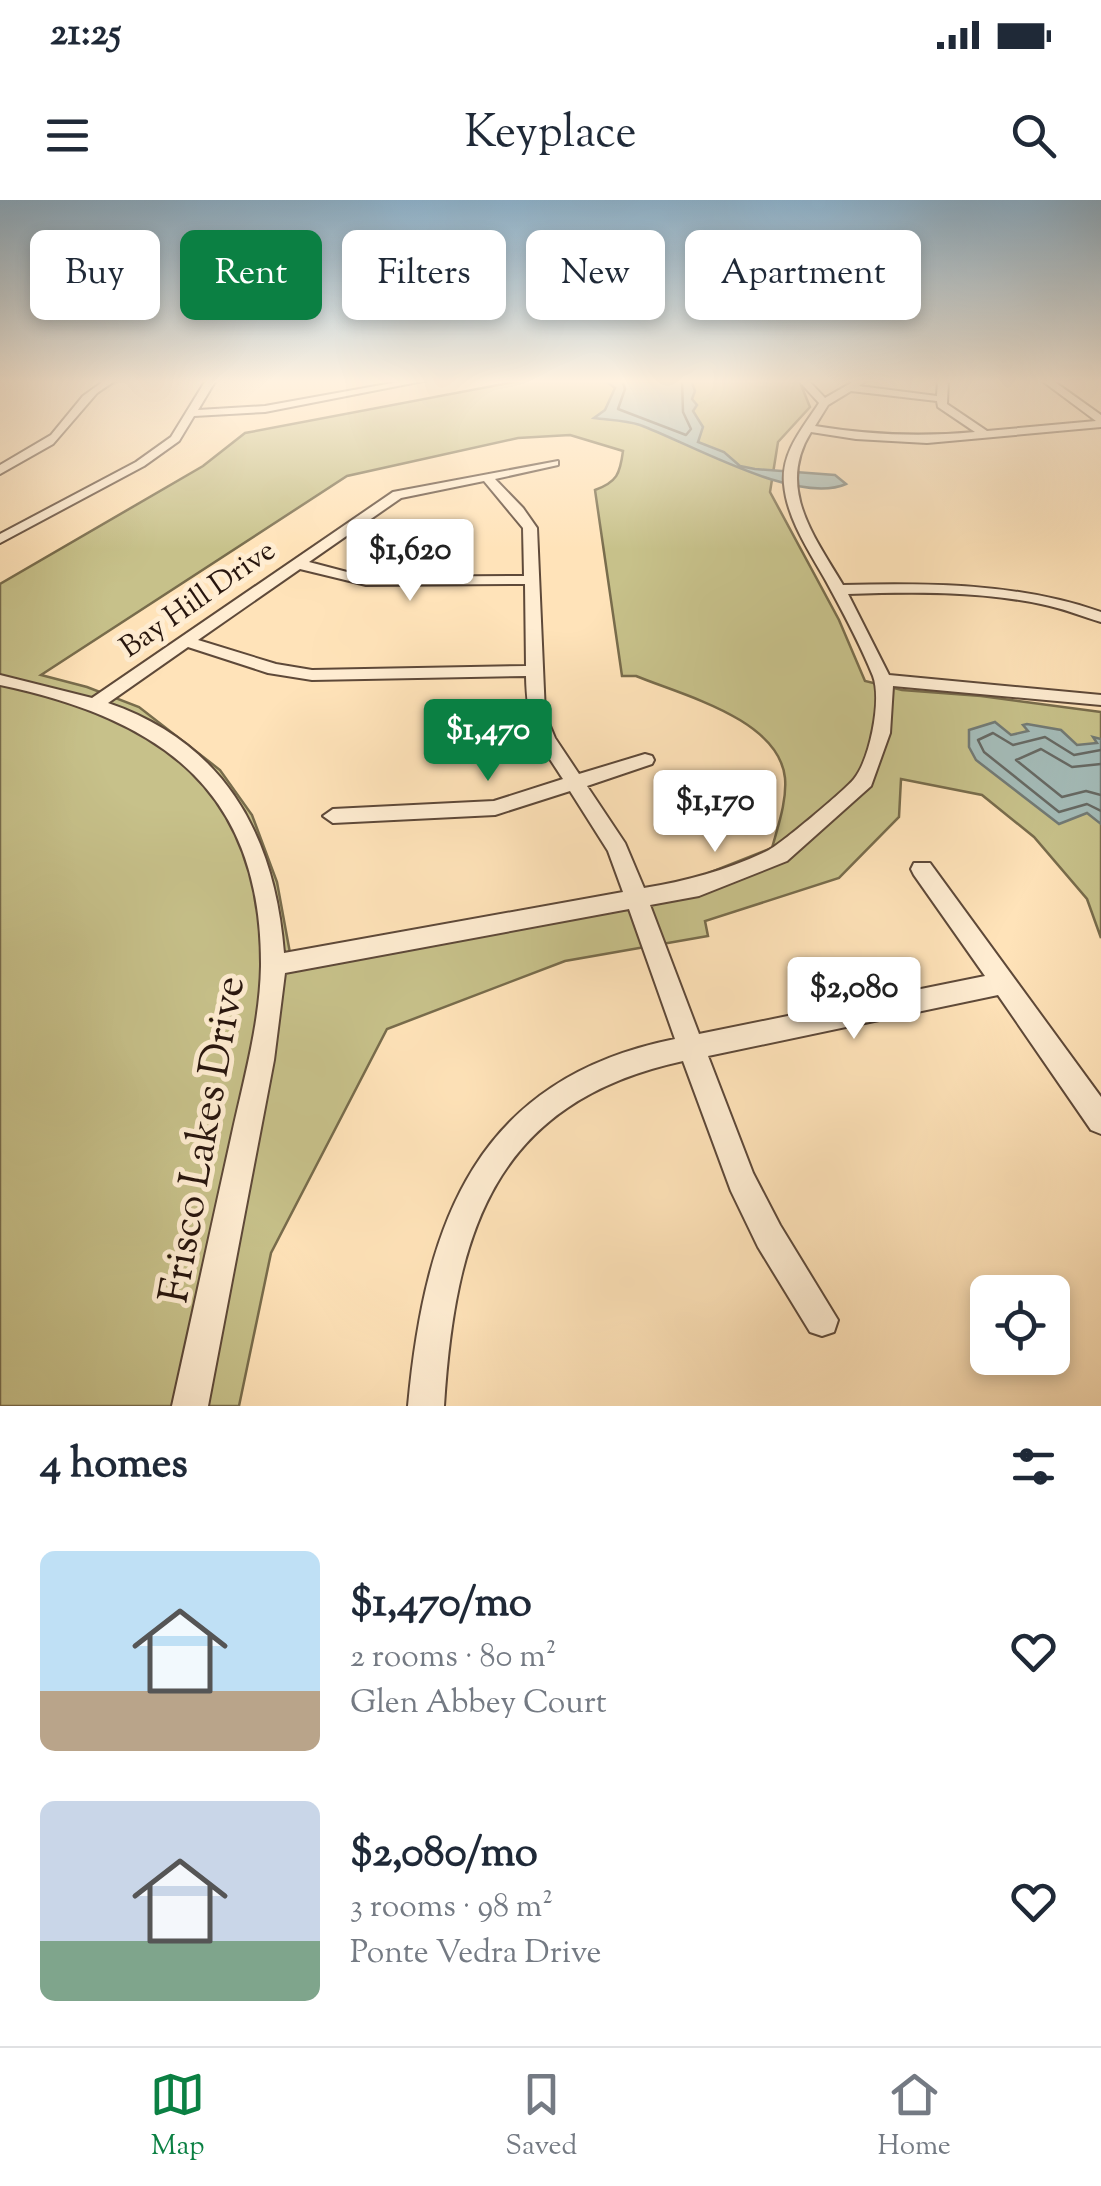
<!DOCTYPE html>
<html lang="en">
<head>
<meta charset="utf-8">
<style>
	body { margin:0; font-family:"Sorts Mill Goudy",serif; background:#f6f6f7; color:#1f2937; height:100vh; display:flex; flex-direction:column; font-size:38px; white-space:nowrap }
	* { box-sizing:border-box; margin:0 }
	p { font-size:32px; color:#747a83 }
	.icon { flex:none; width:55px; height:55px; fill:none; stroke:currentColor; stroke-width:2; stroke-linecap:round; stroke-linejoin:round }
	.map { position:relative; height:1206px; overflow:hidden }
	.panel { display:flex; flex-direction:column; background:#fff; flex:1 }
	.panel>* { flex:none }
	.guide { position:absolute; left:30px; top:30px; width:1042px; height:90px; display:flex; gap:20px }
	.tools { position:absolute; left:970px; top:1075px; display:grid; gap:20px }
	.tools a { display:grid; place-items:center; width:100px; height:100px; border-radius:15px; background:#fff; box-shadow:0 5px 15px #0003; font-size:50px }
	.price { position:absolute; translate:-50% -85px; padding:0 22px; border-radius:10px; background:#fff; color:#222; font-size:32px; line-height:65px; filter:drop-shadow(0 2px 5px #0008) }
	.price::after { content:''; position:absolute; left:50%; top:60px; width:30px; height:22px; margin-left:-15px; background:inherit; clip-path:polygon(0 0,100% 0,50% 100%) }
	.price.current { background:#0b8043; color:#fff }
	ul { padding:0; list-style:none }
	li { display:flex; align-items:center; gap:30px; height:250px; padding:0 40px }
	li span { display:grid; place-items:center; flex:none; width:280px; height:200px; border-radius:15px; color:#555 }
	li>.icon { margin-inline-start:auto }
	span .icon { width:120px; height:120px; fill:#fffc; stroke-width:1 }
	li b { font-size:42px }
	h2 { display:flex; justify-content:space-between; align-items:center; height:120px; padding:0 40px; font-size:42px }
	.pill { padding:0 35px; border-radius:15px; background:#fff; box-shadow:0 5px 15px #0003; font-size:35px; line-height:90px }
	.pill.current { background:#0b8043; color:#fff }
	.status { display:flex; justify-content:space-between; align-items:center; height:70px; padding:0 50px; background:#fff; direction:ltr }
	.status svg { height:28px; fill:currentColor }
	header { display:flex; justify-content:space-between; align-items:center; height:130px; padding:0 40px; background:#fff; font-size:45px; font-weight:600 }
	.tabs { display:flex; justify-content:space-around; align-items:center; height:140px; border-top:2px solid #e0e1e3; background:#fff; font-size:28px; color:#747a83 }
	.tabs a { display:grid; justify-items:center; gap:5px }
	.tabs .current { color:#0b8043 }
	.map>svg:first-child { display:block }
</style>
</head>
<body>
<div class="status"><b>21:25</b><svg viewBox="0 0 49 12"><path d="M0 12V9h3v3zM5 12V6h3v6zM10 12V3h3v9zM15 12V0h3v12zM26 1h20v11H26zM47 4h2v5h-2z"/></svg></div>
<header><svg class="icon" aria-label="menu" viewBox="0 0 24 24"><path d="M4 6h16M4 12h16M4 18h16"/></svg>Keyplace<svg class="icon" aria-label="search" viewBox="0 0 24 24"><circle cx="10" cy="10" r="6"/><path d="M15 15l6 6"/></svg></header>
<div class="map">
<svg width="1101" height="1206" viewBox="0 0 1101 1206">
	<rect width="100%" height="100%" fill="#ffe3b9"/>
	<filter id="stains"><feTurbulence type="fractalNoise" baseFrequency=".002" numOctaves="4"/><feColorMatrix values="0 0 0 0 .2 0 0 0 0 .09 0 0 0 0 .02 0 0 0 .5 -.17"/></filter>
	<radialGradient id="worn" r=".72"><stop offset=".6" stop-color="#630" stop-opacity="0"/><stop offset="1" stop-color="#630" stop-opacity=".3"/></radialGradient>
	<!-- green -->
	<path fill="#c7c18a" stroke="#786c4c" stroke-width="2.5" fill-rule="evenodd" d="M 525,180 L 799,180 L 810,207 L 778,242 L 770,292 L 839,420 L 865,481 L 902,490 L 981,496 L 1101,512 L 1101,738 L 1087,699 L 1034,637 L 982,595 L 901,579 L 899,617 L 839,678 L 705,721 L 708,736 L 565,761 L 387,829 L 271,1053 L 239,1206 L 0,1206 L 0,384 L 203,266 L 245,233 ZM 570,235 L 623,251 C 620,274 617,282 595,290 L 622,476 L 636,476 C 682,495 779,519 785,578 C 787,601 778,626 772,648 L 686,682 L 290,753 L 277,682 L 252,615 L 220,570 L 139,507 L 87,487 L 41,475 L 347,276 L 518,238 Z"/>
	<!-- water -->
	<g fill="#a4bcb9" stroke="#727a75" stroke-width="2.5">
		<path d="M 604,180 L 691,180 L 695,191 L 692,199 L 697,205 L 693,211 L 703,227 L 698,242 L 724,252 L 740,266 L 755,269 L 835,275 L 846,284 C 797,306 689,243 640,225 C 626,220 609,220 594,218 L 605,210 L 615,188 Z"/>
		<polygon points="995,522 1011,535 1028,531 1023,525 1027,524 1061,530 1077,545 1097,543 1093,537 1101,539 1101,624 1087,613 1059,624 976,560 969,547 969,530"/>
	</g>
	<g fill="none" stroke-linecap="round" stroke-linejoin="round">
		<!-- shore -->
		<g stroke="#666964" stroke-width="2.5">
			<polyline points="622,180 625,189 618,209 686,235 691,229 683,212 682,180"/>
			<polyline points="1101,550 1074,555 1045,537 1013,545 993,533 978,540 984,552 1059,612 1087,604 1101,611"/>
			<polyline points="1101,564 1072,567 1041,549 1016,560 1062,597 1086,591 1101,595"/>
		</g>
		<!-- minor casing -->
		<g stroke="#5e4939" stroke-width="4">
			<g id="minor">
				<polygon points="105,180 116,180 97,193 53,244 0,274 0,265 51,235 83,196"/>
				<polygon points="206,180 216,180 198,210 265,206 409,180 428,180 265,212 194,216 179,241 144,266 0,343 0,334 136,262 171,237"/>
				<path d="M 798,180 L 808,180 L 825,198 L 856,180 L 867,180 L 859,186 L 937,196 L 938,180 L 948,180 L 947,204 L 987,231 L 1096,221 L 1041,180 L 1052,180 L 1101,215 L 1101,227 L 927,243 L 856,239 L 811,232 C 776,288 814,336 843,385 C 930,383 1018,383 1101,412 L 1101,422 C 1081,416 1062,408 1041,404 C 978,391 912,392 848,394 L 889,475 L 1101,495 L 1101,505 L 893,486 L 890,533 L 871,586 L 787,661 L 699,696 L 650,705 L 699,834 L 985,776 L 914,675 L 911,669 L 914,663 L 930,663 L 1101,897 L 1101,934 L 1091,930 L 998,795 L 708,856 L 753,973 L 780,1025 L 838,1120 L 834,1132 L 822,1136 L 810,1132 L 758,1047 L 731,991 L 683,861 C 494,902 455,1032 444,1206 L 408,1206 C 425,1022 476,879 675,839 L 629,709 L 285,773 L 274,860 L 208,1206 L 172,1206 C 192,1117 211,1027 231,938 C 243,882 260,824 261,766 C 262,589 160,519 0,485 L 0,475 L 92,498 L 393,292 L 558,261 L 558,265 L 495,279 L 523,308 L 537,328 L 545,514 L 555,538 L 579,574 L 645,554 L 652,556 L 654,560 L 652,564 L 587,586 L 625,643 L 644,688 C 687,681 727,670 767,651 C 779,646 846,589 854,579 C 870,559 882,500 873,476 C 860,444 843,412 826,381 C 809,351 787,319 784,284 C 781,252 803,228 819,203 ZM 851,191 L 937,201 L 938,207 L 975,232 C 920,237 869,235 815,226 L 828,205 ZM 484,281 L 523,328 L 524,376 L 366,377 L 309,362 L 401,298 ZM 300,369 L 366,385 L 525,384 L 526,466 L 312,470 L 276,464 L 198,440 ZM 188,447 L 268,473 L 312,480 L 526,476 C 527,526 536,538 563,579 L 494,601 L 333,609 L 323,616 L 333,623 L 495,615 L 570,591 L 608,651 L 623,692 L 284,753 C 275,636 225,543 108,503 Z"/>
			</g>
		</g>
		<!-- minor -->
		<use href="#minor" fill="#ffedd2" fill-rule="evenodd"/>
	</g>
	<!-- sky -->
	<linearGradient id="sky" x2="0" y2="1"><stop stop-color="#8db7d5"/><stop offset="0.52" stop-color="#fff2e0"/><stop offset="1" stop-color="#fff2e0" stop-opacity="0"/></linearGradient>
	<rect width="1101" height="349" fill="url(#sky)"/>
	<g text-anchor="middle" stroke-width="10" stroke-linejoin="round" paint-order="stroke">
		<!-- far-street labels -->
		<g font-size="30" fill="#28160e" stroke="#ffedd2">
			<text transform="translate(197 398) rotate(-35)" y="10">Bay Hill Drive</text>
		</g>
		<!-- near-street labels -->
		<g font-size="42" fill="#28160e" stroke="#ffedd2">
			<text transform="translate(200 939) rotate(-80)" y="15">Frisco Lakes Drive</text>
		</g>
	</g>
	<rect width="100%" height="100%" filter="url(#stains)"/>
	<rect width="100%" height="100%" fill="url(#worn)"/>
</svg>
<div class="tools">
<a><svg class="icon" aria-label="locate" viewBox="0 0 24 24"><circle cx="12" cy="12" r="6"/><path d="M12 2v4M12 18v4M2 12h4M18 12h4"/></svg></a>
</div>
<b class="price" style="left:410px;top:404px">$1,620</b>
<b class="price current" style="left:488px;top:584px">$1,470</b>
<b class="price" style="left:715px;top:655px">$1,170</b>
<b class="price" style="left:854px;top:842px">$2,080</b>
<div class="guide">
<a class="pill">Buy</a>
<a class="pill current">Rent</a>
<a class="pill">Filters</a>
<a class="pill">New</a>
<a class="pill">Apartment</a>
</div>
</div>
<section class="panel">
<h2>4 homes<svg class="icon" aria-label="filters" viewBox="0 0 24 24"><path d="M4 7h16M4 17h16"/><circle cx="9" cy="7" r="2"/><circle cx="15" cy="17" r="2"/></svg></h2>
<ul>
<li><span style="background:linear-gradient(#bfe0f5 70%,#b9a48a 0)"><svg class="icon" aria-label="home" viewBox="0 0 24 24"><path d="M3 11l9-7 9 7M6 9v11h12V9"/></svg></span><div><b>$1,470/mo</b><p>2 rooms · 80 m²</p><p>Glen Abbey Court</p></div><svg class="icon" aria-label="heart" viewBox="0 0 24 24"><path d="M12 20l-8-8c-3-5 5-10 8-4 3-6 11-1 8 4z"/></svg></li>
<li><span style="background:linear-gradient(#c9d6e8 70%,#7fa58c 0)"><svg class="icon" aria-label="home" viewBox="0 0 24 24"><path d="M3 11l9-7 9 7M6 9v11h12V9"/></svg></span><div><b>$2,080/mo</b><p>3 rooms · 98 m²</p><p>Ponte Vedra Drive</p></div><svg class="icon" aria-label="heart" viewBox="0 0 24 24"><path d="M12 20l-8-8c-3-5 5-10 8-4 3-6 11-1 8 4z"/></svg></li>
</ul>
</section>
<nav class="tabs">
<a class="current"><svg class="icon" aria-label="map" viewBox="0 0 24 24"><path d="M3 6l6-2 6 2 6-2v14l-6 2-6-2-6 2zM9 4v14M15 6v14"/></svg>Map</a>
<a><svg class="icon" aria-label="saved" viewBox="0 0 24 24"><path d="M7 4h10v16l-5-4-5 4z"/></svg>Saved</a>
<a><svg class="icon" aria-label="home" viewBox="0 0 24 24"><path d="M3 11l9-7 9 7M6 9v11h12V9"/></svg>Home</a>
</nav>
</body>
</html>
